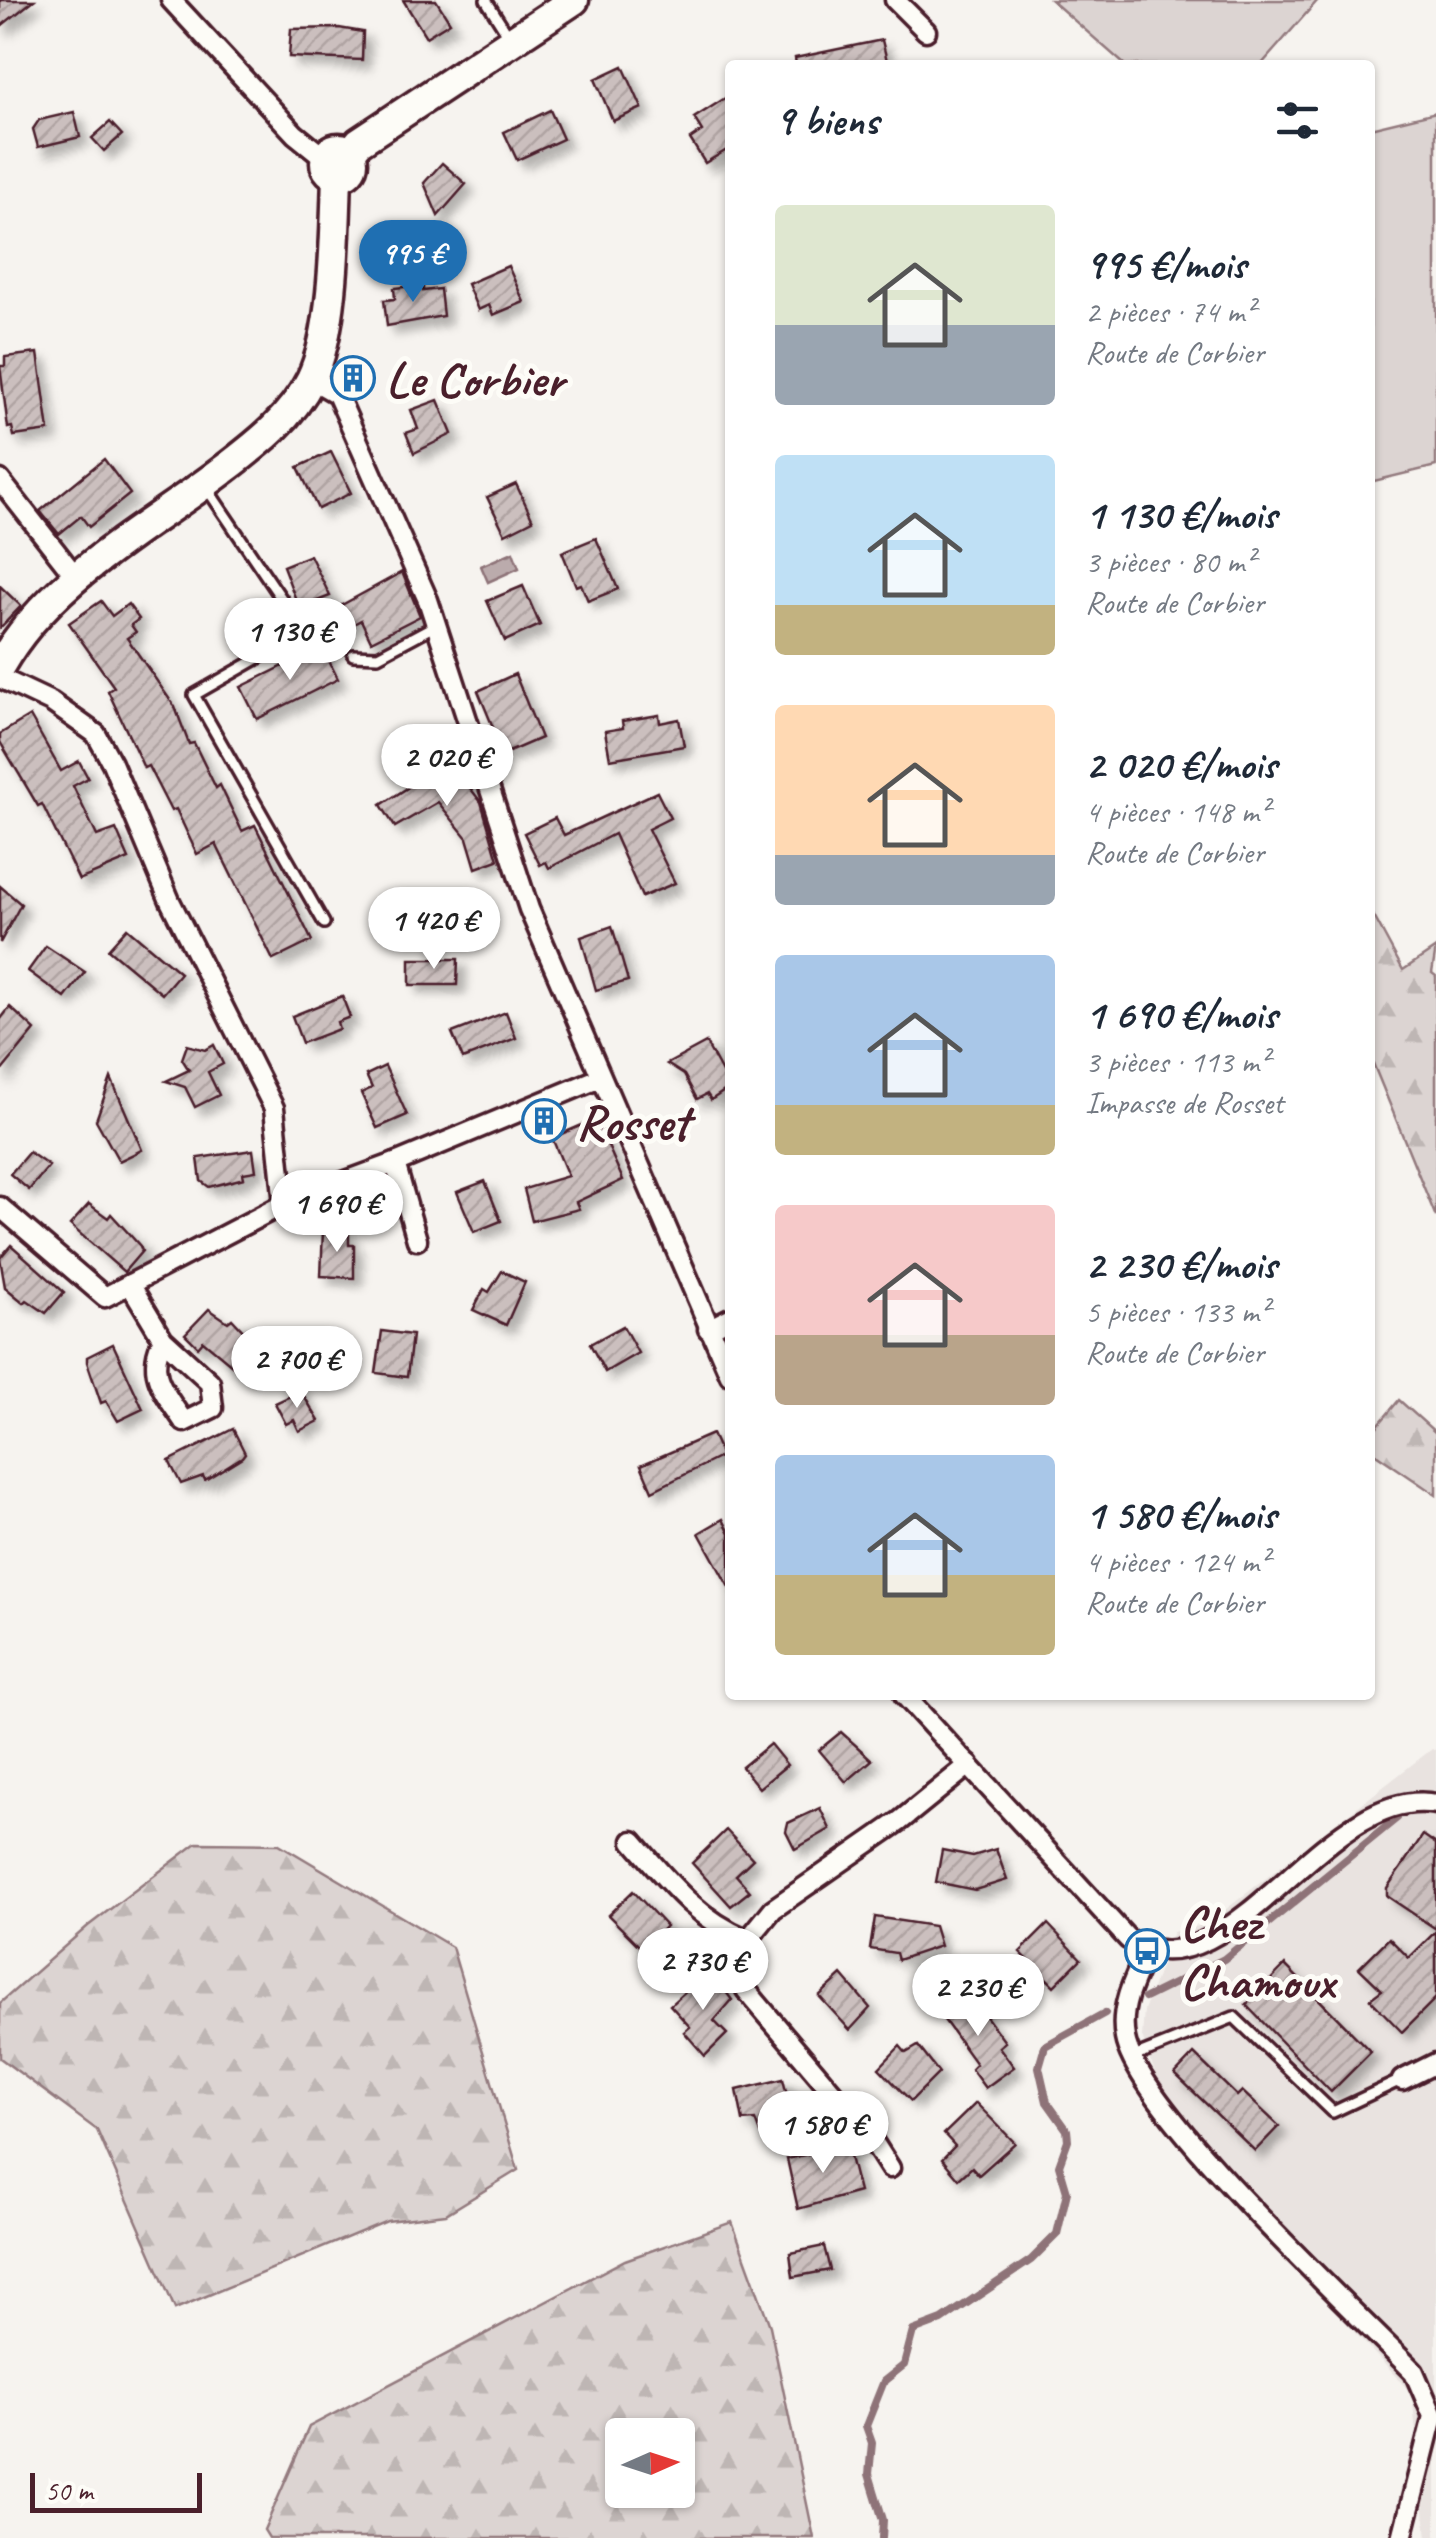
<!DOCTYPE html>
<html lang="fr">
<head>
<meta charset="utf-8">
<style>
	body { margin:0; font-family:Caveat,sans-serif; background:#f6f6f7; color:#1f2937; height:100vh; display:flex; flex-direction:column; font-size:38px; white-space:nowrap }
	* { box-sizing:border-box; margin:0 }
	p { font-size:32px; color:#747a83 }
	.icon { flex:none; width:55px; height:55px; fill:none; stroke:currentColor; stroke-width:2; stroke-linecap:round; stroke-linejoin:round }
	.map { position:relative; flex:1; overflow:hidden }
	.panel { position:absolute; left:725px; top:60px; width:650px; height:1640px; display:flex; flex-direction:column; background:#fff; border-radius:10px; box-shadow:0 2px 8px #0004 }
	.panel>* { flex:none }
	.needle { width:65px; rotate:87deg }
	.fabs { position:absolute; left:605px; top:2418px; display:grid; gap:20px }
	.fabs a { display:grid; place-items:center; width:90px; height:90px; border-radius:10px; background:#fff; box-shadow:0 2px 8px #0004; font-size:50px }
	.scale { position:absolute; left:30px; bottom:25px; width:172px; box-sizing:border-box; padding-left:10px; border:5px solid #4a1f2b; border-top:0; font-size:28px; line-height:35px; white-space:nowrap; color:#4a1f2b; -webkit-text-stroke:8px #fdfcf7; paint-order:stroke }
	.price { position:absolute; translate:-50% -85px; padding:0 22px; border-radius:35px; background:#fff; color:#222; font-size:32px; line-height:65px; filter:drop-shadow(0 2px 5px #0008) }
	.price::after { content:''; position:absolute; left:50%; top:60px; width:30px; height:22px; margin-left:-15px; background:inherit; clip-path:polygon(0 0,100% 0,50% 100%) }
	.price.active { background:#1f6fb2; color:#fff }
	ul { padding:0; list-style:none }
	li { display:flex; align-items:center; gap:30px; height:250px; padding:0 50px }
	li span { display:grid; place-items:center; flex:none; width:280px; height:200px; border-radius:10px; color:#555 }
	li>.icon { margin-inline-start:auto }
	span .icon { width:120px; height:120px; fill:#fffc; stroke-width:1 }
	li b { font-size:42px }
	h2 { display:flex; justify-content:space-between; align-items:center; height:120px; padding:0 50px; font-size:42px }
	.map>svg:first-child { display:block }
</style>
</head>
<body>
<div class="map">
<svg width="1436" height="2538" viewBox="0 0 1436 2538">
	<defs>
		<pattern id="forest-firs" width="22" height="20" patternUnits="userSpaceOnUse" patternTransform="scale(2.5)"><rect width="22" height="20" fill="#dcd4d2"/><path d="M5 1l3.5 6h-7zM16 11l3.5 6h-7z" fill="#beb6b4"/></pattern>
		<pattern id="water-ripples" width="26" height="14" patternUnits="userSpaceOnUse" patternTransform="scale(2.5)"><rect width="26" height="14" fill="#bbabac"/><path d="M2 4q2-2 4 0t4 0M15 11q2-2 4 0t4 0" fill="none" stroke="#9a8b8c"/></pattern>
		<pattern id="building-hatch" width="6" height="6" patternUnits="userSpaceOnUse" patternTransform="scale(2.5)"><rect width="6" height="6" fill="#cbbfbe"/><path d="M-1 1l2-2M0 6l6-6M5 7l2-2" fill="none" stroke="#b0a4a3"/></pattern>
		<filter id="shadow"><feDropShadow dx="8" dy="8" stdDeviation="5" flood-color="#0004"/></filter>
	</defs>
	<rect width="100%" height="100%" fill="#f6f3ef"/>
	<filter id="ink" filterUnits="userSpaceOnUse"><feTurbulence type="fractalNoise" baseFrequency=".01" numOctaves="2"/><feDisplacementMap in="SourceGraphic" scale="20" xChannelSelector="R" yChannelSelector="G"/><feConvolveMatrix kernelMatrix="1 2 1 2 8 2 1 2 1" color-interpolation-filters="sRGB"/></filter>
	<g filter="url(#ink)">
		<!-- built -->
		<polygon fill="#e9e3e0" points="1432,1749 1436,1750 1436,2538 1427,2538 1412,2394 1182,2146 1142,2037 1144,2011 1173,1932 1207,1924"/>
		<!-- green -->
		<g fill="#dcd4d2" stroke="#937a7e" stroke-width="2.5">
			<polygon points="1051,0 1318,0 1261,65 1125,65"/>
			<polygon points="1436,112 1436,466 1370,482 1370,128"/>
		</g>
		<!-- forest -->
		<g fill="url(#forest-firs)" stroke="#937a7e" stroke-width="2.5" fill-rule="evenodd">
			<polygon points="1370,909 1403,970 1436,948 1432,973 1436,976 1436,1217 1370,1056"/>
			<polygon points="1399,1400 1436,1433 1436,1495 1370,1450 1370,1435"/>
			<polygon points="197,1843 279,1844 452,1947 518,2170 446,2214 387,2221 175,2309 97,2130 0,2058 0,2003 88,1926"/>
			<path d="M 732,2222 L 770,2326 L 814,2538 L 269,2538 L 264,2530 L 309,2427 L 625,2260 ZM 678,2435 L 678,2490 L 622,2490 L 622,2435 Z"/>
		</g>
		<!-- water -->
		<polygon fill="url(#water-ripples)" stroke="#8e7378" stroke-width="2.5" points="513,552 519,568 488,582 481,566"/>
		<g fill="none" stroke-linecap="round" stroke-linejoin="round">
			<!-- stream -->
			<g stroke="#8e7378" stroke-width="8">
				<polyline points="1145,1998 1224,1959 1397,1818"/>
				<polyline points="882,2538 883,2520 869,2474 872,2443 866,2426 884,2381 904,2365 913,2331 942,2320 1031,2260 1057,2234 1067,2192 1059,2165 1068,2140 1067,2130 1047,2102 1039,2067 1045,2046 1105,2013"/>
			</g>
		</g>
		<!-- building -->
		<g fill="url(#building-hatch)" stroke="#4a1f2b" stroke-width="2.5" filter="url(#shadow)">
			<polygon points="0,0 34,0 0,27"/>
			<polygon points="403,0 436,0 450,22 426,37"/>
			<polygon points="339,28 363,32 362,60 289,57 291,29"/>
			<polygon points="882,40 888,65 796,65 795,58"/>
			<polygon points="623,66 642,108 613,121 595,79"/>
			<polygon points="730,95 730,148 705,163 690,139 702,131 694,118"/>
			<polygon points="550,110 563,139 517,160 504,132"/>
			<polygon points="74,112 80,137 38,147 33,129 39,120"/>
			<polygon points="110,122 122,135 104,151 92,138"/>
			<polygon points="442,163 466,184 438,216 424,183"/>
			<polygon points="508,266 524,302 493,315 489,305 478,310 467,284"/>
			<polygon points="423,285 423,291 440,289 443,316 387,326 384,300 395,299 394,288"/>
			<polygon points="38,353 49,431 14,436 12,427 8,428 0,366 5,366 5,357"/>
			<polygon points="438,400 452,434 414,453 406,433 418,429 411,410"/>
			<polygon points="331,452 351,493 318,509 298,467"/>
			<polygon points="104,459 130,494 89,527 81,516 59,534 40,511"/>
			<polygon points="516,484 533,520 505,534 487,497"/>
			<polygon points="596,538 618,589 588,601 581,584 576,586 562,552"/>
			<polygon points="310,555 330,596 299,608 283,566"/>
			<polygon points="402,572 420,616 371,641 361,620 350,626 340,606"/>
			<polygon points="0,586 21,606 0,628"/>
			<polygon points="523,586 540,625 505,641 487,601"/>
			<polygon points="101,601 112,616 128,604 139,619 131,625 136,632 127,638 175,707 189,744 194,743 216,788 220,785 242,831 255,825 312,941 273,960 216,844 197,854 176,809 171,811 148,766 144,768 108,691 114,687 69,623"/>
			<polygon points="322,647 338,679 257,719 241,687"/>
			<polygon points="515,674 541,738 504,754 478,691"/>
			<polygon points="659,715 660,723 679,719 684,746 610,759 605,731 623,728 622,721"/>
			<polygon points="30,716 61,771 79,761 88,778 73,786 97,836 116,829 129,859 79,880 42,804 38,806 0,742 0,734"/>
			<polygon points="449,761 481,802 498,860 476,868 467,838 438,802 395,827 381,805"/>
			<polygon points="657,792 670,818 648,829 675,883 642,897 614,834 549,868 546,862 540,865 524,833 555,818 564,835"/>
			<polygon points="0,886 21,904 0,943"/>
			<polygon points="612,926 628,981 596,990 581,937"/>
			<polygon points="127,928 180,973 162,994 108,949"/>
			<polygon points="46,946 85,972 65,998 28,971"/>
			<polygon points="410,959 458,959 457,985 410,985"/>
			<polygon points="342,996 350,1017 337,1022 339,1029 302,1043 292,1016"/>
			<polygon points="10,1007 35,1030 0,1073 0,1020"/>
			<polygon points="506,1012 516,1038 463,1059 452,1033"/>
			<polygon points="706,1043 730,1087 711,1100 707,1094 697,1099 684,1075 667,1064"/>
			<polygon points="187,1045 205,1050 214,1045 223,1064 208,1072 219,1095 195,1107 185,1087 166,1081 189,1070 182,1059"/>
			<polygon points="385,1066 407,1115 377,1128 361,1093 372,1088 366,1075"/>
			<polygon points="111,1078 142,1150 119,1161 96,1120"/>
			<polygon points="596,1119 623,1180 576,1202 579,1209 532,1221 524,1189 568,1176 552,1138"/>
			<polygon points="253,1150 256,1171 243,1173 244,1178 209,1187 201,1181 198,1158"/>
			<polygon points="29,1152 49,1166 29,1190 10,1174"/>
			<polygon points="485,1181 501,1221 474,1232 457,1192"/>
			<polygon points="89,1204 108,1218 111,1214 140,1246 142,1251 124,1272 70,1225"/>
			<polygon points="323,1230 349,1231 349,1245 354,1245 354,1278 321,1276"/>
			<polygon points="11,1245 64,1292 46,1313 27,1300 24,1303 5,1287 0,1258"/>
			<polygon points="502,1271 525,1282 506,1325 473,1310 484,1289 489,1292"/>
			<polygon points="209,1309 228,1322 232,1319 261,1350 263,1355 245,1376 203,1341 198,1347 185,1334"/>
			<polygon points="623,1326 638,1353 605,1372 590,1344"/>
			<polygon points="382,1331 412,1335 407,1377 376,1373"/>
			<polygon points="113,1344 143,1409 118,1421 106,1401 101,1403 87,1362 87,1357"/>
			<polygon points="301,1391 319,1421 299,1431 294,1420 286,1424 275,1403"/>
			<polygon points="233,1429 245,1453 242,1457 205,1480 203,1476 181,1484 169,1461"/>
			<polygon points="712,1434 722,1456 652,1491 641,1465"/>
			<polygon points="723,1519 730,1533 730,1589 699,1533"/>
			<polygon points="841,1732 872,1760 846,1782 819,1750"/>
			<polygon points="770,1744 787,1765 759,1788 742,1767"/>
			<polygon points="820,1808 830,1829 795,1849 786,1831 788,1823"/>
			<polygon points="726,1830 753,1859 736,1875 750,1891 731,1906 692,1863"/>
			<polygon points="1423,1835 1436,1844 1436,1929 1387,1896 1387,1888"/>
			<polygon points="996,1849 1007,1880 975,1890 936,1882 942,1850 973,1856"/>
			<polygon points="633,1891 666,1926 643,1950 608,1915"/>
			<polygon points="875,1917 934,1926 940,1946 898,1960 896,1953 870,1949"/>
			<polygon points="1048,1924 1081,1959 1054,1986 1020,1952"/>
			<polygon points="1436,1931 1436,1998 1402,2032 1370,1999 1382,1990 1359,1968 1389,1938 1409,1958"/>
			<polygon points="1285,1965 1371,2052 1331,2092 1246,2005"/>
			<polygon points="842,1975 870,2008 850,2030 819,1996"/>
			<polygon points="715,1977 732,2000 714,2021 727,2034 705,2056 684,2032 690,2027 670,2005 700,1978 708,1988"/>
			<polygon points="968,1992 1005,2042 999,2047 1014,2067 985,2088 971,2069 976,2064 939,2013"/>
			<polygon points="900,2046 906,2053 918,2046 939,2073 911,2101 879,2068"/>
			<polygon points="1194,2054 1237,2096 1242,2091 1279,2126 1255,2151 1175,2074"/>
			<polygon points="783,2079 790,2108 783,2110 787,2126 760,2133 755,2120 743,2121 737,2090"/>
			<polygon points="976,2103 1015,2143 979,2175 972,2167 959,2179 942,2159 955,2146 944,2134"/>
			<polygon points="847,2145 859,2192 798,2209 787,2159"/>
			<polygon points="824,2246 830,2270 793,2277 790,2253"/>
		</g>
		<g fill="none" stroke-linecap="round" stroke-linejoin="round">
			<!-- lane casing -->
			<g stroke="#4a1f2b" stroke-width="16">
				<g id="lane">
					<polyline points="486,0 510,38"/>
					<polyline points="206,487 304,632 194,695 324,923"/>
					<polyline points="353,655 378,656 436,625"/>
					<polyline points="1134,2057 1234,2017 1333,2112 1401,2080"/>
				</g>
			</g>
			<!-- street casing -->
			<g stroke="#4a1f2b" stroke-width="25">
				<g id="street">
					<polyline points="171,0 295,134 326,159"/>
					<polyline points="895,0 926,31"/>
					<polyline points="311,379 337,394 428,600 529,909 730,1375"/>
					<polyline points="0,480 76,577"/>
					<polyline points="0,678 51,702 96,734 112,763 170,901 274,1108 284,1204"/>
					<polyline points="0,1207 105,1297 284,1204 395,1163"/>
					<polyline points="417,1240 395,1163 600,1078"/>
					<path d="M 130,1284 L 163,1339 L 210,1382 L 213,1408 L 184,1422 C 165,1393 145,1373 163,1339"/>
					<polyline points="708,1329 730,1318"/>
					<path d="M 904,1695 L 1128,1939 C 1230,2002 1324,1783 1436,1804"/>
					<path d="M 633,1841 C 667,1880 697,1919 746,1939"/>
					<path d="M 1147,1951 C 1134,1979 1119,2007 1125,2038 C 1138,2110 1354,2310 1414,2372 L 1433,2416 L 1402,2538"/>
					<polyline points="1402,2080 1436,2063"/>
					<polyline points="890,2168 869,2135 746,1990 743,1946 773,1909 900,1821 969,1765"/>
				</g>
			</g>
			<!-- secondary casing -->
			<g stroke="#4a1f2b" stroke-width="35">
				<g id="secondary">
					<circle cx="339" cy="162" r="14"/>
					<polyline points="350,153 359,142 574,0"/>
					<path d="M 0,666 C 49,579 144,530 222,471 C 256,445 291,419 311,379 C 335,330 335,231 337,175"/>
				</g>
			</g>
			<!-- lane -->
			<use href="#lane" stroke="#fdfcf7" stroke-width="9"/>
			<!-- street -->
			<use href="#street" stroke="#fdfcf7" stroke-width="18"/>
			<!-- secondary -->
			<use href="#secondary" stroke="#fdfcf7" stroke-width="28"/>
		</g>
	</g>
	<!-- icons -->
	<defs>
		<g id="building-ring" transform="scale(2.25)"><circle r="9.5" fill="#fdfcf7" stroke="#1f6fb2" stroke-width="1.5"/><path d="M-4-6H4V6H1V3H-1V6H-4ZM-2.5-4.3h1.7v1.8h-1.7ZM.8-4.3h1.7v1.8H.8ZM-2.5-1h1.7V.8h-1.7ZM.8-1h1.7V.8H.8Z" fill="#1f6fb2"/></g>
		<g id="bus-ring" transform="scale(2.25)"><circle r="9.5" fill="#fdfcf7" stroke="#1f6fb2" stroke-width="1.5"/><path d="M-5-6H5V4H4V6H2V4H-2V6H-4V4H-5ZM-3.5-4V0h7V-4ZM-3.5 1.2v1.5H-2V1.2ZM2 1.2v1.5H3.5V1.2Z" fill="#1f6fb2"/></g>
	</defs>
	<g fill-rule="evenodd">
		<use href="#building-ring" x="353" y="378"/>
		<use href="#building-ring" x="544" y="1121"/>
		<use href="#bus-ring" x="1147" y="1951"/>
	</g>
	<g text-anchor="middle" stroke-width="10" stroke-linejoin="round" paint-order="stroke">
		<!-- poi labels -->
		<g font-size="50" font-weight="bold" fill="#4a1f2b" stroke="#fdfcf7" text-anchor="start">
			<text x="386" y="396">Le Corbier</text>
			<text x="576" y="1139">Rosset</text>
			<text x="1180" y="1940">Chez<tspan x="1180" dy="58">Chamoux</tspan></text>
		</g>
	</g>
</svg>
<div class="fabs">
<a><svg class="needle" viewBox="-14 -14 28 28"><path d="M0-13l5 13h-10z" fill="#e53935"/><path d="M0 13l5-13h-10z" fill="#747a83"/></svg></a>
</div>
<div class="scale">50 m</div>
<b class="price active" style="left:413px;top:305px">995 €</b>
<b class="price" style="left:290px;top:683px">1 130 €</b>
<b class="price" style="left:447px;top:809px">2 020 €</b>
<b class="price" style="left:434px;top:972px">1 420 €</b>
<b class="price" style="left:337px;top:1255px">1 690 €</b>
<b class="price" style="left:297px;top:1411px">2 700 €</b>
<b class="price" style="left:703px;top:2013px">2 730 €</b>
<b class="price" style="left:978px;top:2039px">2 230 €</b>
<b class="price" style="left:823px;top:2176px">1 580 €</b>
<section class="panel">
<h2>9 biens<svg class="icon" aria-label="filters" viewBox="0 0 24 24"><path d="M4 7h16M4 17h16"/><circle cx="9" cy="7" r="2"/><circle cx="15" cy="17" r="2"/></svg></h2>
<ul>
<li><span style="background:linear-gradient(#dfe7d0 60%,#9aa5b1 0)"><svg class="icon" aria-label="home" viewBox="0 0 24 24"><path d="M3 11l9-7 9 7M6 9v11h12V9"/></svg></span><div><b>995 €/mois</b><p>2 pièces · 74 m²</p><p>Route de Corbier</p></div></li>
<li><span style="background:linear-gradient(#bfe0f5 75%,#c2b280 0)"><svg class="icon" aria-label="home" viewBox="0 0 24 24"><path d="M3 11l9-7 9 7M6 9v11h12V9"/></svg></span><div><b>1 130 €/mois</b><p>3 pièces · 80 m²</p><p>Route de Corbier</p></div></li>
<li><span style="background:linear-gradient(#ffd9b3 75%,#9aa5b1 0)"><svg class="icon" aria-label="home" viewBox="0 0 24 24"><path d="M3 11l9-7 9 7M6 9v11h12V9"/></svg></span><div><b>2 020 €/mois</b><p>4 pièces · 148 m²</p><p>Route de Corbier</p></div></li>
<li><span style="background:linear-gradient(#a9c7e8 75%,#c2b280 0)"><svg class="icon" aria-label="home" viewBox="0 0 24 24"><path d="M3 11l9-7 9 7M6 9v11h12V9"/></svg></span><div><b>1 690 €/mois</b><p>3 pièces · 113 m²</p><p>Impasse de Rosset</p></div></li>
<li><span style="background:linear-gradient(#f6c9c9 65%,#b9a48a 0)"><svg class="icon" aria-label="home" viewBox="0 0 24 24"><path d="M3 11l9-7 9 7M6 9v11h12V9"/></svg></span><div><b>2 230 €/mois</b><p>5 pièces · 133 m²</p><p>Route de Corbier</p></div></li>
<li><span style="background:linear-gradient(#a9c7e8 60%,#c2b280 0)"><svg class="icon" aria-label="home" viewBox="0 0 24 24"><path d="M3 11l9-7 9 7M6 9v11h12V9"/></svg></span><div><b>1 580 €/mois</b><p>4 pièces · 124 m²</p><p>Route de Corbier</p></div></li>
</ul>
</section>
</div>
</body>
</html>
